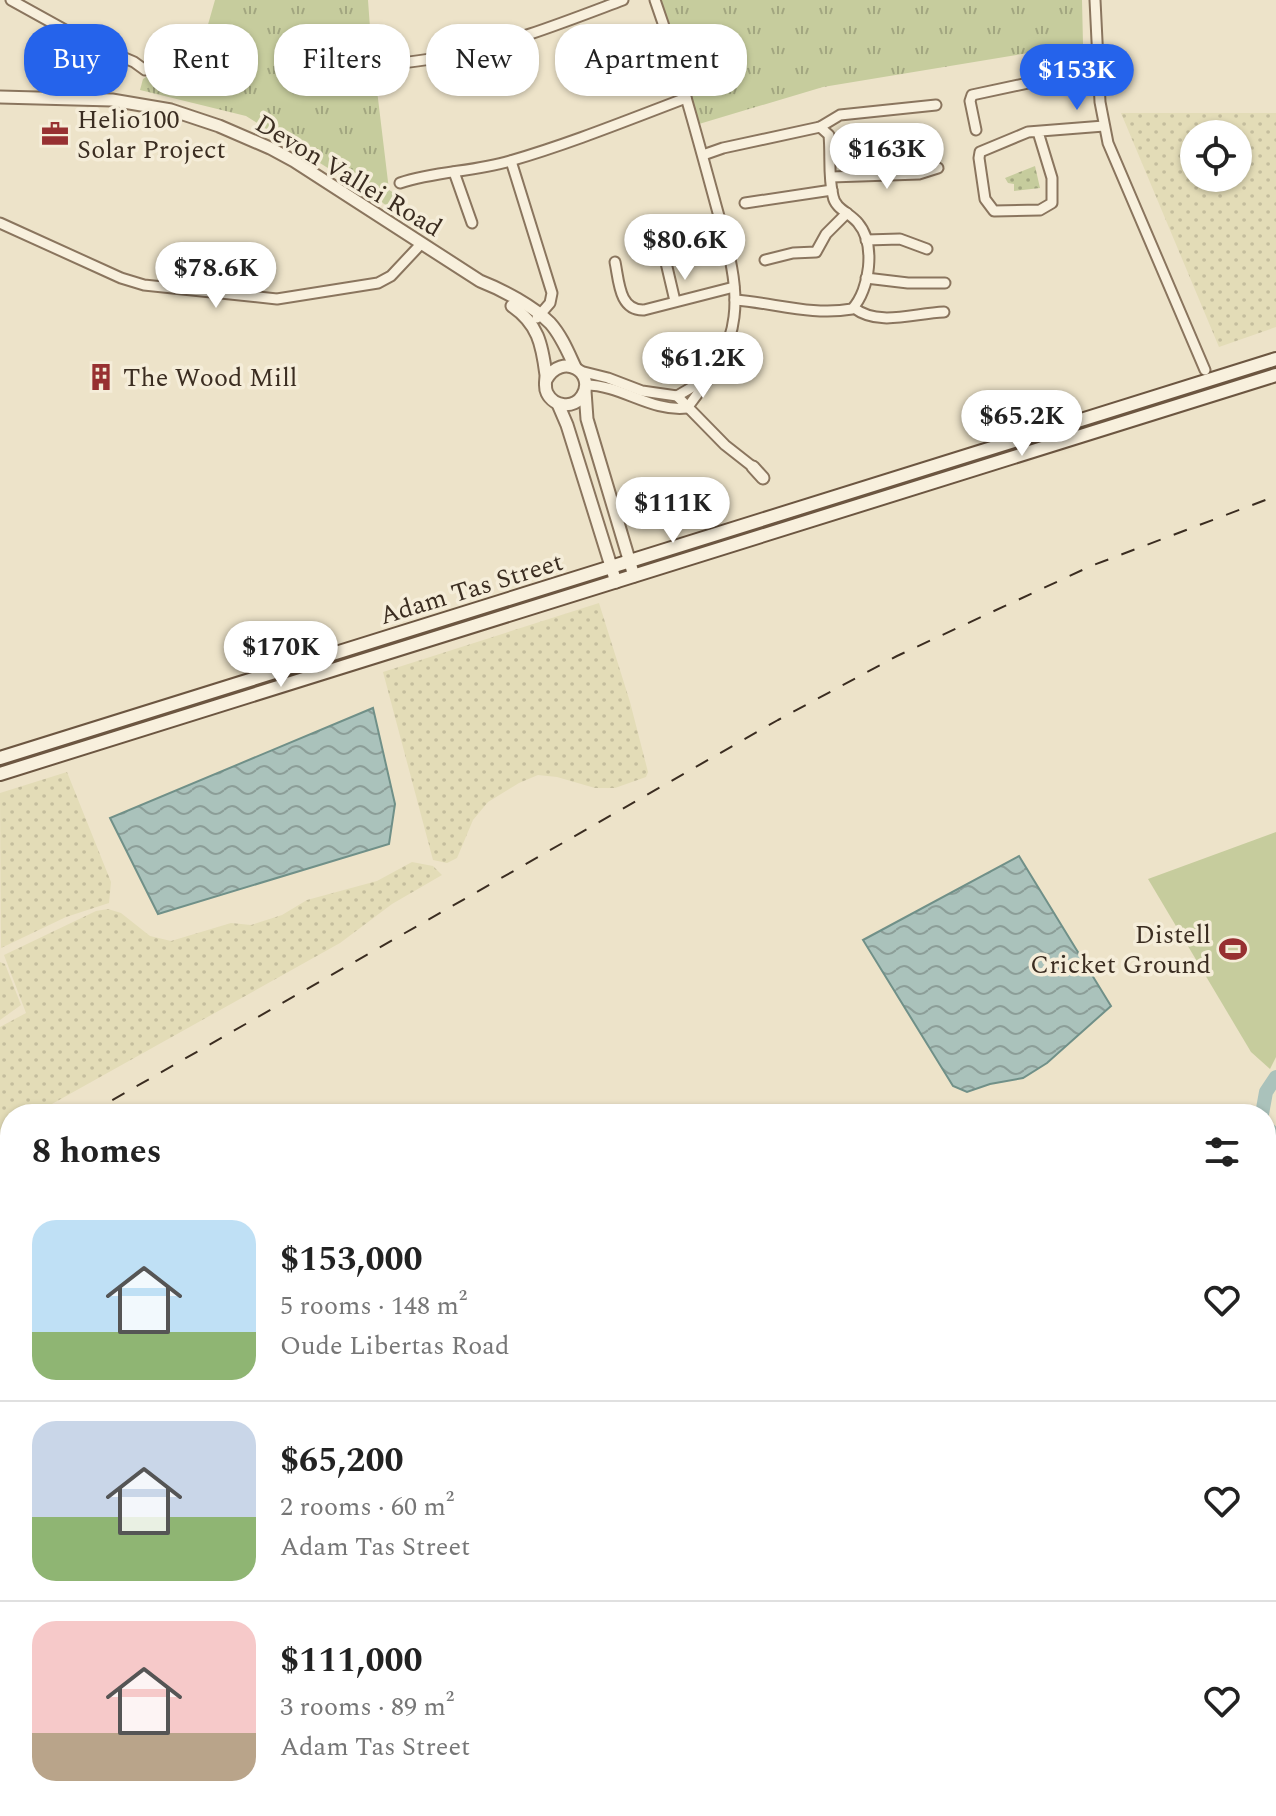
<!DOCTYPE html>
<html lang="en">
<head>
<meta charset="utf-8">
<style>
	body { margin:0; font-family:Spectral,serif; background:#f6f6f6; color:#222; height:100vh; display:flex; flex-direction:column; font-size:30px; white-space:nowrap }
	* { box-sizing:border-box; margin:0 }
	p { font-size:26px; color:#767676 }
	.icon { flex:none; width:44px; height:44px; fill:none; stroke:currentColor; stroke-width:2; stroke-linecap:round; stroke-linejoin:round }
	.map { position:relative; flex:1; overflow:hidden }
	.details { position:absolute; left:0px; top:1104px; width:1276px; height:712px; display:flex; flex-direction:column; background:#fff; border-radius:32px 32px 0 0; box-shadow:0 2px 6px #0004 }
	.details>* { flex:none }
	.guide { position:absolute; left:24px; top:24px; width:800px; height:72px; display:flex; gap:16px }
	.fabs { position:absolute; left:1180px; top:120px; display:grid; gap:16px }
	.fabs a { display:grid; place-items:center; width:72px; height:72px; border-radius:50%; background:#fff; box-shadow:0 2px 6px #0004; font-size:40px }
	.price { position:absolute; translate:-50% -68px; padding:0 18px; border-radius:28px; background:#fff; color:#222; font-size:26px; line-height:52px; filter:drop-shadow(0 2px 4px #0008) }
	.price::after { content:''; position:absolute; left:50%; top:48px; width:24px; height:18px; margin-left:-12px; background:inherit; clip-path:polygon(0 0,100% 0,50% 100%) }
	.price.selected { background:#2563eb; color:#fff }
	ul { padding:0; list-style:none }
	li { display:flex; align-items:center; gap:24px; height:200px; padding:0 32px }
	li+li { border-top:2px solid #e0e0e0 }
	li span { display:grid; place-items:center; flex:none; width:224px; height:160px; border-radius:24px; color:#555 }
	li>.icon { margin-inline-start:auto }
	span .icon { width:96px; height:96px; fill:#fffc; stroke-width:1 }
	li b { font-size:34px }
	h2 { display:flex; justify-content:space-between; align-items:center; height:96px; padding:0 32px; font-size:34px }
	.chip { padding:0 28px; border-radius:32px; background:#fff; box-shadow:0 2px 6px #0004; font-size:28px; line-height:72px }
	.chip.selected { background:#2563eb; color:#fff }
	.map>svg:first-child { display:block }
</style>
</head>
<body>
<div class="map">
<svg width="1276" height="1816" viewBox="0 0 1276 1816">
	<defs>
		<pattern id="farmland-dots" width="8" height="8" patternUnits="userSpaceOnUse" patternTransform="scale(2)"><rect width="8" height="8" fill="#e3dcb7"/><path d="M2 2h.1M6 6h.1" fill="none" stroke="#c4bd9d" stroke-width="1.8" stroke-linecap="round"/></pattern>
		<pattern id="grass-dots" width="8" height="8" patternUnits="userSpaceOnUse" patternTransform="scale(2)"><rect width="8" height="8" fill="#c6cc9d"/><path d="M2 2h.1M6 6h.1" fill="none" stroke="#a2a680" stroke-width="1.8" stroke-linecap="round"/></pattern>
		<pattern id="park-tufts" width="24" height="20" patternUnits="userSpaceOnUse" patternTransform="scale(2)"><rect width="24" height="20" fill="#c6cc9d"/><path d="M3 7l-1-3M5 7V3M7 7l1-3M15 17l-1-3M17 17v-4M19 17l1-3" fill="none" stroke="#a2a680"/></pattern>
		<pattern id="water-waves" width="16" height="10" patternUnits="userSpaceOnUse" patternTransform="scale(2)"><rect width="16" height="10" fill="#aac2bb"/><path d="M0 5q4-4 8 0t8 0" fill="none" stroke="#8c9e98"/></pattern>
	</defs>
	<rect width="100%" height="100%" fill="#ede3c9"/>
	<!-- farmland -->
	<g fill="url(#farmland-dots)" fill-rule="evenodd">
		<path d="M 1121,113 L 1276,113 L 1276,327 L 1219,347 ZM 1194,134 L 1238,134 L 1238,178 L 1194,178 Z"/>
		<polygon points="599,603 630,702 648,772 646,777 615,788 595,788 557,777 538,775 519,783 488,802 473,820 457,858 447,863 433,860 383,672"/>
		<polygon points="67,772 111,882 109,903 66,917 1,948 0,793"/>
		<polygon points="412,862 433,866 442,875 392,904 340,943 59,1100 34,1114 10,1114 10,1127 0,1132 0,1027 26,1013 4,955 96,911 108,909 121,913 150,936 171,941 231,923 251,925 282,915 307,900 377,881"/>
		<polygon points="0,962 5,964 21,1005 0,1020"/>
		<polygon points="1275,1712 1276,1742 1266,1741 1266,1717"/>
		<polygon points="528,1806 573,1806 553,1816 539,1816 534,1814"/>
		<polygon points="1061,1806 1183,1806 1174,1816 1062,1816"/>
	</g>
	<!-- grass -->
	<g fill="url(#grass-dots)">
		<polygon points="1035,166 1040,188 1014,191 1014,184 1008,183 1005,178"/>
		<polygon points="0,1769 10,1784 10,1806 25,1806 31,1816 0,1816"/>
	</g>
	<!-- park -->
	<g fill="url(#park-tufts)">
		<polygon points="215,0 368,0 372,56 353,59 350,68 354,77 376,82 389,190 396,194 389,207 246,116 140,90 143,79 152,73 151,64 162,61 207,28"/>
		<polygon points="661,0 1082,0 1083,44 823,87 699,124"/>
	</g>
	<!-- pitch -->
	<g fill="#c6cc9d">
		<polygon points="1276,832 1276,1057 1270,1069 1251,1052 1148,879"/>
		<polygon points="10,1216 10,1317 5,1321 0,1313 0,1223"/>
	</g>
	<!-- water -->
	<g fill="url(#water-waves)" stroke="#709088" stroke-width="2">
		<polygon points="373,708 395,804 389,844 158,914 110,818"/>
		<polygon points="1019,856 1111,1006 1047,1063 1023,1078 990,1084 967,1092 953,1086 863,940"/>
		<polygon points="1276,1492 1276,1507 1273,1510 1276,1514 1276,1529 1266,1525 1266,1494"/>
	</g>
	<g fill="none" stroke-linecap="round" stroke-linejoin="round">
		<!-- stream -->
		<g stroke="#709088" stroke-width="2">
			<polyline points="62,1816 76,1806"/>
			<polyline points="909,1816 919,1806"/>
		</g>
		<!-- river -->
		<g stroke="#aac2bb" stroke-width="14">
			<polyline points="1262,1114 1266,1092 1276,1077"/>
			<polyline points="1266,1127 1276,1136"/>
			<polyline points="1266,1276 1276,1260"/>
			<polyline points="781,1816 794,1806"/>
		</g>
		<!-- minor casing -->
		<g stroke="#8a755e" stroke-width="13">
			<g id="minor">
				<polyline points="11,0 85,41 134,62 145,70"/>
				<polyline points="1095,0 1100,102 1108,143 1205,370"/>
				<path d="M 362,68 C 392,64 424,61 454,55 C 512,43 567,21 623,0"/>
				<polyline points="976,130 970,101 972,95 1052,78 1098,71"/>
				<polyline points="1038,132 1052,178 1052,203 1040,210 994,211 985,199 979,158 980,152 1028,132 1104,126"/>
				<polyline points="703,155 723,148 820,127 840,115 936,105"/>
				<polyline points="511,161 552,293 550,303 537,318"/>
				<polyline points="454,172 472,223"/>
				<polyline points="831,177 919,174 938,168"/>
				<path d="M 400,183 C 435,171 474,172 510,161 C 569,144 628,120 686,98"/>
				<polyline points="745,203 832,190"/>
				<polyline points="0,223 121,278 144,285 277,299 378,283 391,276 421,244"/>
				<polyline points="866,240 900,239 927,249"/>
				<polyline points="663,250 675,301"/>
				<polyline points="765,260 793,253 816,252 826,234 847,213"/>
				<path d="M 615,262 C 619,281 619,311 644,310 L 734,287"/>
				<polyline points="866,278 908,283 945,283"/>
				<path d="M 735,300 C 775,303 812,316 852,309 C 870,290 876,244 858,223 C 850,213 835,209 833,196 C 828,177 831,155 829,135 L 820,127"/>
				<path d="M 854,308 C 879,327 914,313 944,312"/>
				<polyline points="580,371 608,378 642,391 677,396"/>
				<path d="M 586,385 C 622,385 650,412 687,408 C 708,380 730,353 734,317 C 739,278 724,236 714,198 C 696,132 678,65 655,0"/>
				<polyline points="677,396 725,445 753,467"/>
				<polyline points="677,396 706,379"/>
				<polyline points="0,1347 10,1361"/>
				<polyline points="1266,1747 1276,1748"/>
				<polyline points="1266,1795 1276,1789"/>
				<polyline points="1188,1816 1195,1806"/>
				<polyline points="1229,1816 1246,1806"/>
			</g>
		</g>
		<!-- tertiary casing -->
		<g stroke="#8a755e" stroke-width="15">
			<g id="tertiary">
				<path d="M 0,97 L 112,100 L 171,110 L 219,126 L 270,148 L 294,161 L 480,281 C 503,290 533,306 550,323 C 561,335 568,352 575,367"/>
				<path d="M 512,306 C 538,324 542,344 546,375 C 546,381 544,387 547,393 C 554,407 574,409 582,396 C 597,373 562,351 546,380"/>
				<polyline points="585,391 587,419 634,576"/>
				<polyline points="558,404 567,425 616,582"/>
				<polyline points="753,467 763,478"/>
			</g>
		</g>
		<!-- secondary casing -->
		<g stroke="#6c5641" stroke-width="16">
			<g id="secondary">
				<polyline points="0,758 1276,359"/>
				<polyline points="0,774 1276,375"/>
			</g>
		</g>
		<!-- minor -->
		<use href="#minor" stroke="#f8f0dd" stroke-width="9"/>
		<!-- tertiary -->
		<use href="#tertiary" stroke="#f8f0dd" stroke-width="11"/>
		<!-- secondary -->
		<use href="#secondary" stroke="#f8f0dd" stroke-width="12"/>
		<!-- rail -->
		<g stroke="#3b2d21" stroke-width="2" stroke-dasharray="14 14" stroke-linecap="butt">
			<polyline points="88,1114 778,720 897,656 1091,566 1276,496"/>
			<polyline points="0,1164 10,1159"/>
		</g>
	</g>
	<!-- icons -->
	<defs>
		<g id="office-bare" transform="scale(2.16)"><path d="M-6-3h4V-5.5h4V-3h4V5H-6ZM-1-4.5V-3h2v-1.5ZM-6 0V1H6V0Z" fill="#973031" stroke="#f5edd9" stroke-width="2.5" paint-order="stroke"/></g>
		<g id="building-bare" transform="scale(2.16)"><path d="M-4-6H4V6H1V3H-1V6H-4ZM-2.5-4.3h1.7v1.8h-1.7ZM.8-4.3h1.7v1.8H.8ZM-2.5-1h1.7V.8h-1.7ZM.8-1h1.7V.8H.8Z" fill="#973031" stroke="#f5edd9" stroke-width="2.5" paint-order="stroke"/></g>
		<g id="stadium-bare" transform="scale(2.16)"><path d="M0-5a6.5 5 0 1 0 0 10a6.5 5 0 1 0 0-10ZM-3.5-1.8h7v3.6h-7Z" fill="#973031" stroke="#f5edd9" stroke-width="2.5" paint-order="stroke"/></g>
	</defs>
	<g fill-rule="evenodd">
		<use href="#office-bare" x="55" y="134"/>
		<use href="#building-bare" x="101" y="377"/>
		<use href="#stadium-bare" x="1233" y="949"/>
	</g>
	<g text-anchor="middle" stroke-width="7" stroke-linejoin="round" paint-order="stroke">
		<!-- poi labels -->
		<g font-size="26" fill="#3b2d21" stroke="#f5edd9" text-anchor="start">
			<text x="77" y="128">Helio100<tspan x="77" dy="30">Solar Project</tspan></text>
			<text x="123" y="386">The Wood Mill</text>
			<text x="1211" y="943" text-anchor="end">Distell<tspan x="1211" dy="30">Cricket Ground</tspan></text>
		</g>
		<!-- street labels -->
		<g font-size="26" fill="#3b2d21" stroke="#f5edd9">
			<text transform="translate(349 175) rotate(31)" y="9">Devon Vallei Road</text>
			<text transform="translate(471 588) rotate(-17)" y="9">Adam Tas Street</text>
		</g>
	</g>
</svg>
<div class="fabs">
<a><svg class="icon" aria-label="locate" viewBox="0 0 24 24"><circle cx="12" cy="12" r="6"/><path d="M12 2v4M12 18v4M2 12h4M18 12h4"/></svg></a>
</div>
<b class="price selected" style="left:1077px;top:112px">$153K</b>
<b class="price" style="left:887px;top:191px">$163K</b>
<b class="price" style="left:685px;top:282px">$80.6K</b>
<b class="price" style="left:216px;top:310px">$78.6K</b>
<b class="price" style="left:703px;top:400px">$61.2K</b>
<b class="price" style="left:1022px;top:458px">$65.2K</b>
<b class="price" style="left:673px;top:545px">$111K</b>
<b class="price" style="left:281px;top:689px">$170K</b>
<div class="guide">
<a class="chip selected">Buy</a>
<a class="chip">Rent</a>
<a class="chip">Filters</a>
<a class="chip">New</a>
<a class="chip">Apartment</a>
</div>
<section class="details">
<h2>8 homes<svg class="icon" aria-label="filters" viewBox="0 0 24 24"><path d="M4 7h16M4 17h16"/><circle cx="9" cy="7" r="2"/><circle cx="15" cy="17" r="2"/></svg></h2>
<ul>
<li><span style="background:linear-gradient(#bfe0f5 70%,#8fb573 0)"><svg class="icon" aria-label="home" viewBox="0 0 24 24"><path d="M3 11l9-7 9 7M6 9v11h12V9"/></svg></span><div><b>$153,000</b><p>5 rooms · 148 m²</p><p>Oude Libertas Road</p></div><svg class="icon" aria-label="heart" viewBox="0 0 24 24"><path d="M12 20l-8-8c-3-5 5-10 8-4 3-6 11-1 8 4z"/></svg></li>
<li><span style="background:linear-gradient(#c9d6e8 60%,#8fb573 0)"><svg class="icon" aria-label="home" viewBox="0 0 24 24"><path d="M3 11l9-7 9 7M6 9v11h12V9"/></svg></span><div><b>$65,200</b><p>2 rooms · 60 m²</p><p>Adam Tas Street</p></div><svg class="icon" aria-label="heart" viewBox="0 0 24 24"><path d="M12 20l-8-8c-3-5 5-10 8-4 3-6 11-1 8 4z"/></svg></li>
<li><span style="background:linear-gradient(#f6c9c9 70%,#b9a48a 0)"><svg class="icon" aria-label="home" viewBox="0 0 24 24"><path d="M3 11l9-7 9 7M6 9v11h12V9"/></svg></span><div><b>$111,000</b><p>3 rooms · 89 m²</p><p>Adam Tas Street</p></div><svg class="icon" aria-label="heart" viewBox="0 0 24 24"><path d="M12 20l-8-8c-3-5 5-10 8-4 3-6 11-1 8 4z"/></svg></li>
</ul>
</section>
</div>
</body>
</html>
